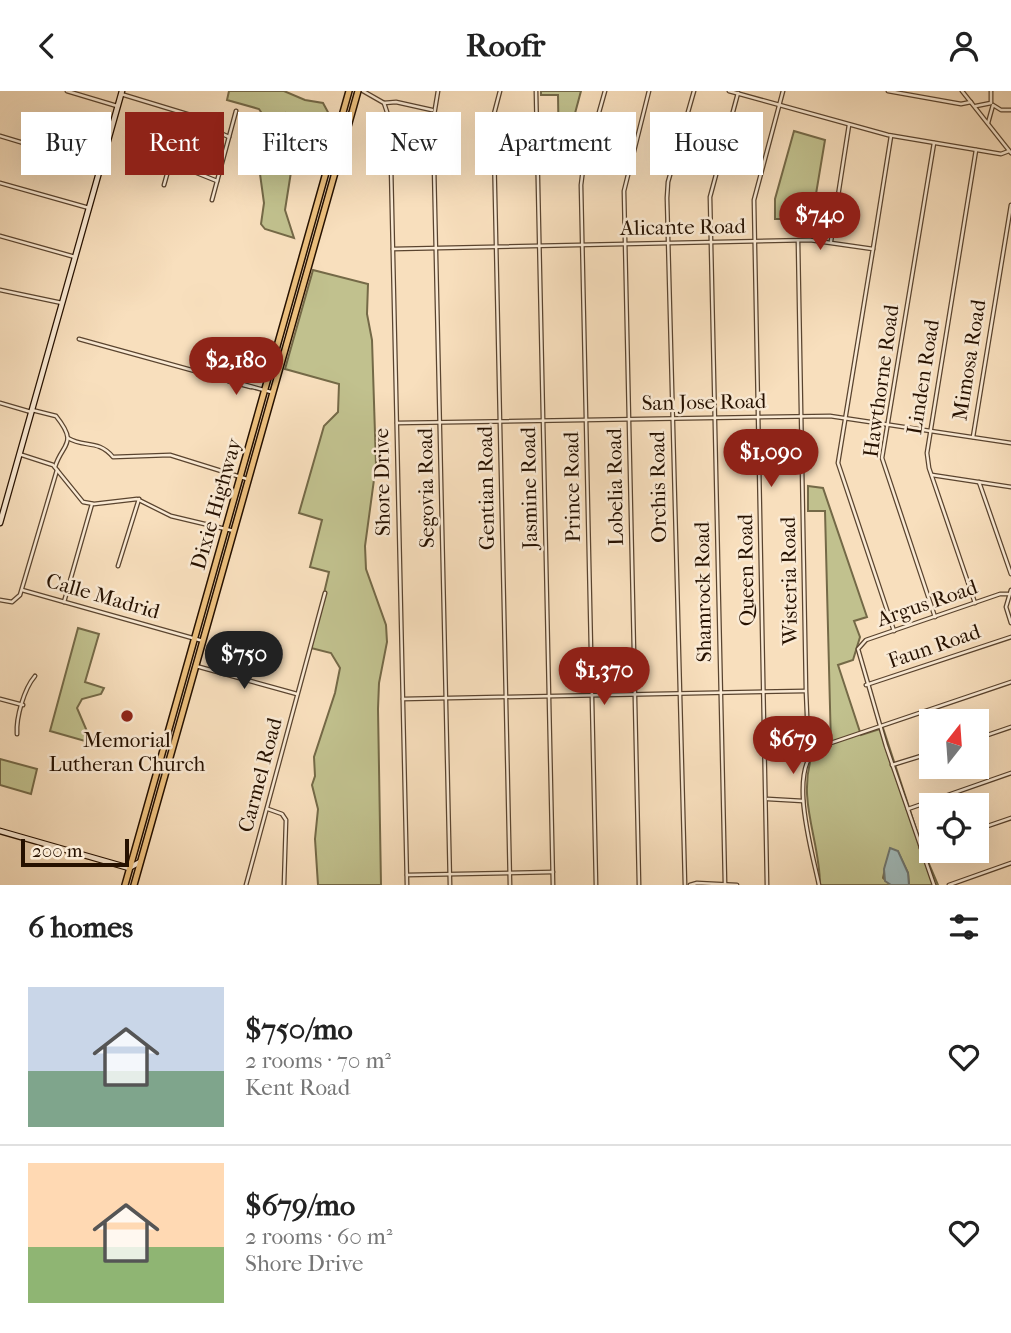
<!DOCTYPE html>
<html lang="en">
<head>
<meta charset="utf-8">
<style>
	body { margin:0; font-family:"IM FELL French Canon",serif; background:#f6f6f6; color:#222; height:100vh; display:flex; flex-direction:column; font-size:26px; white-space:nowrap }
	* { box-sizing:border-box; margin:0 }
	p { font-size:23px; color:#767676 }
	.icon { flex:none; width:38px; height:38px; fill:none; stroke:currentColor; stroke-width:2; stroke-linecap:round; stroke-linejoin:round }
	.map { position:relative; height:794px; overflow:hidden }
	.details { display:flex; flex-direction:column; background:#fff; flex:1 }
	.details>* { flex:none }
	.hud { position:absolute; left:21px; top:21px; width:970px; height:63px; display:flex; gap:14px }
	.needle { width:46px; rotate:17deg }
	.buttons { position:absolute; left:919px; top:618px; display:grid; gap:14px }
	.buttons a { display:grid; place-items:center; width:70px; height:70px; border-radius:0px; background:#fff; box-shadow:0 7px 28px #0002; font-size:35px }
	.scale { position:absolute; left:21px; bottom:18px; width:108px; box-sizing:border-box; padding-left:7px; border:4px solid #261100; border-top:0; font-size:19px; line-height:24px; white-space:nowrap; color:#261100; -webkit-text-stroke:5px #faead4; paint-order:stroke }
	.price { position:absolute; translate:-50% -60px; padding:0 16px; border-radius:24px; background:#8f2418; color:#fff; font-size:23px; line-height:46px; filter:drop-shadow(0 2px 4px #0008) }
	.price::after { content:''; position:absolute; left:50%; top:42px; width:21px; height:16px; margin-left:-10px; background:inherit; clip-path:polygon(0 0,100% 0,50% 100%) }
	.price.current { background:#222; color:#fff }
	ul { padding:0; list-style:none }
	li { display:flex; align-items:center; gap:21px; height:175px; padding:0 28px }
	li+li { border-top:2px solid #e0e0e0 }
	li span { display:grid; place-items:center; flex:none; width:196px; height:140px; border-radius:0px; color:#555 }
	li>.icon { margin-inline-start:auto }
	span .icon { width:84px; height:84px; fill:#fffc; stroke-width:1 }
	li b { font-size:30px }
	h2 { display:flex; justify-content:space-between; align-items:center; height:84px; padding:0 28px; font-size:30px }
	.tag { padding:0 24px; border-radius:0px; background:#fff; box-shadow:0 7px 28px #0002; font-size:24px; line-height:63px }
	.tag.current { background:#8f2418; color:#fff }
	header { display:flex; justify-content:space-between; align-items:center; height:91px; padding:0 28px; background:#fff; font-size:32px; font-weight:700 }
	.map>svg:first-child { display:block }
</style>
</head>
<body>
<header><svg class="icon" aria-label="back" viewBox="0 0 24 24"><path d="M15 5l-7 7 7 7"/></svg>Roofr<svg class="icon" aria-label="person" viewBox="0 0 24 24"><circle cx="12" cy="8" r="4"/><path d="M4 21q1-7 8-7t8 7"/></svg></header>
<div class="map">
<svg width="1011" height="794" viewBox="0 0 1011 794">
	<rect width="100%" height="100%" fill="#f8dfbd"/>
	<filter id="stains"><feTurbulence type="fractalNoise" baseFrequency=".00286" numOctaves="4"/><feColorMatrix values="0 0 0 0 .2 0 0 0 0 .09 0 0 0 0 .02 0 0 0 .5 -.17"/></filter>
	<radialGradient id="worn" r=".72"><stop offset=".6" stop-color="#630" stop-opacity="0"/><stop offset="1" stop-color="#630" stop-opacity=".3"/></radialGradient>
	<!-- green -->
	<g fill="#c1c18e" stroke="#746947" stroke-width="2">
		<polygon points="229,0 284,0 305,9 323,12 329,23 324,38 317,33 286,22 281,36 291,81 285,119 294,147 265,138 261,133 264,112 260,83 261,21 259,18 227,9"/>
		<polygon points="541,0 581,0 567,52 588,59 583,77 559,70 558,4 541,4"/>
		<polygon points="794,40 825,49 816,103 802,128 775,128 775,108"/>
		<polygon points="313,179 368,193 367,223 372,249 376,374 365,455 366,478 386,534 387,551 379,592 378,618 381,794 318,794 315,748 318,718 312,694 315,685 314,666 335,602 340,577 331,562 311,557 329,481 310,476 322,429 299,422 324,335 338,321 339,293 285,278"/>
		<path d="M 808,395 L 823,397 L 867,526 L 854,530 L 860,546 L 853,569 L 838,574 L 861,644 L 883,637 L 923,759 L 938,794 L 909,794 L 908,782 L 898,761 L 886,773 L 883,787 L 891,794 L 820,794 C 820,748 796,709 813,661 L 831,655 L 825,420 L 808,420 Z"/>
		<polygon points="78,537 99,543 85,591 104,597 101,603 82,608 77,617 92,652 50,640"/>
		<polygon points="0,668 37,678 31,703 0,694"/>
	</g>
	<!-- water -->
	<polygon fill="#a0baba" stroke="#6f7670" stroke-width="2" points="890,757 898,760 908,782 909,794 891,794 885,790 884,778"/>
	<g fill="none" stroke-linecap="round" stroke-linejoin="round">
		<!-- street casing -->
		<g stroke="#5a442f" stroke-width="5">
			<g id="street">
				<polyline points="67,0 117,15"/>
				<polyline points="363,0 384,12 390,30 407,794"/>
				<polyline points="438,0 433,30 450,794"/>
				<polyline points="500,0 494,23 494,57 510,794"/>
				<polyline points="536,0 553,794"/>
				<polyline points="729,0 888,44 1001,63 1009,60"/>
				<polyline points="888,0 961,13 971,11"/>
				<polyline points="962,0 1011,62"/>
				<polyline points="121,3 200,27 218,41 229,46"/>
				<polyline points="384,12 396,11 432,19"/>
				<polyline points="976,15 991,12 991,0"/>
				<polyline points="988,32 993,14 1001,19 1011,19"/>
				<polyline points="0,45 100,75"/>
				<polyline points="934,52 882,367 935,526"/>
				<polyline points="172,72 217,90"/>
				<polyline points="0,92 89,117"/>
				<polyline points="164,94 184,23"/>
				<polyline points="212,109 236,20"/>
				<polyline points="0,145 75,166"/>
				<polyline points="798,150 806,600 808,648 814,659"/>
				<polyline points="831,150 849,34"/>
				<polyline points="393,158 810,149 873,158 838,372 894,540"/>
				<polyline points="873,158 891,45"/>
				<polyline points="0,199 62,212"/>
				<polyline points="79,248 271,301"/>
				<polyline points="228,290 251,296"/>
				<polyline points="0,312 31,321"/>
				<path d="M 32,319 L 56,325 C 79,354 62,352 55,376"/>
				<polyline points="397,332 830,325 1011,352"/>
				<polyline points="973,346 1011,114"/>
				<path d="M 68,347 C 84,357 98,348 113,366 L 170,364 L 247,388"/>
				<polyline points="19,363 53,374 83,411 94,413 137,408 171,425 234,440"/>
				<polyline points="932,384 1011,396"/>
				<polyline points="979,391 1011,483"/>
				<polyline points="118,475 139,408"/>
				<polyline points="22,499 203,550"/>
				<polyline points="1011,499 1006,516 1011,532"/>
				<polyline points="0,509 12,511 20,504 57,379"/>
				<polyline points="64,511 92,413"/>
				<polyline points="975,512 929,377 927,362 976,59"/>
				<polyline points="196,575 297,603"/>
				<polyline points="866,594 1011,546"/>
				<polyline points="0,608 23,614"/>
				<polyline points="403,608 805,600"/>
				<path d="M 17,643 C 16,626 24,598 35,585"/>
				<polyline points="976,648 1011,636"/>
				<polyline points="892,674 931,662"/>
				<polyline points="768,708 803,710"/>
				<polyline points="268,718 282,723 286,729 284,794"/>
				<polyline points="908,718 1011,682"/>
				<polyline points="976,739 1011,727"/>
				<polyline points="921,757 931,754"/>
				<polyline points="407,784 553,781"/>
				<polyline points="725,793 710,106 738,2"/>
				<polyline points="246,794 325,502"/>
				<polyline points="596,794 581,94 583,78 605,0"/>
				<polyline points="639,794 624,100 649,0"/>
				<polyline points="685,794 667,107 668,91 694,0"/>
				<polyline points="690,794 697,792 737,794"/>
				<polyline points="767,794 754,109 783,0"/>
				<path d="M 819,794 C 813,763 786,677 819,656 L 1011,591"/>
				<polyline points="934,794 886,655 858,558 866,549 1000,503 1008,503"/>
				<polyline points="949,794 1011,772"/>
			</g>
		</g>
		<!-- secondary casing -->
		<g stroke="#261100" stroke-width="7">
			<g id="secondary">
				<polyline points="0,432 122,0"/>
				<polyline points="0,740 129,777 140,771"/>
			</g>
		</g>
		<!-- primary casing -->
		<g stroke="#261100" stroke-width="8">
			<g id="primary">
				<polyline points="125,794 349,0"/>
				<polyline points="134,794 358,0"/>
			</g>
		</g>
		<!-- street -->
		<use href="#street" stroke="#faead4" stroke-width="2.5"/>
		<!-- secondary -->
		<use href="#secondary" stroke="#faead4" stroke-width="4.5"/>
		<!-- primary -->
		<use href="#primary" stroke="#ecc07e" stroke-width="5"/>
	</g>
	<!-- markers -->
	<circle fill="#8f2418" stroke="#faead4" stroke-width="2.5" cx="127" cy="625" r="7"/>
	<g text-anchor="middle" stroke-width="5" stroke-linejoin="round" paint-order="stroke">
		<!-- street labels -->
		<g font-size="21" fill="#261100" stroke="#faead4">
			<text transform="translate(683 136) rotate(-1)" y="7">Alicante Road</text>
			<text transform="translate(969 269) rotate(-81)" y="7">Mimosa Road</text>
			<text transform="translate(923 286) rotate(-81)" y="7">Linden Road</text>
			<text transform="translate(881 290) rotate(-82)" y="7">Hawthorne Road</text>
			<text transform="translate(704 311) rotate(-1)" y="7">San Jose Road</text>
			<text transform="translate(382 391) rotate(-91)" y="7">Shore Drive</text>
			<text transform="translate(572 396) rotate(-91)" y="7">Prince Road</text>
			<text transform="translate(615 396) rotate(-91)" y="7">Lobelia Road</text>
			<text transform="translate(658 396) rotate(-91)" y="7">Orchis Road</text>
			<text transform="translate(426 397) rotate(-91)" y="7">Segovia Road</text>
			<text transform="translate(486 397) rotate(-91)" y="7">Gentian Road</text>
			<text transform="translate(529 397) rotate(-91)" y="7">Jasmine Road</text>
			<text transform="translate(216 413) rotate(-74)" y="7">Dixie Highway</text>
			<text transform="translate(746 479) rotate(-91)" y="7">Queen Road</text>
			<text transform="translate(789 490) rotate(-91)" y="7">Wisteria Road</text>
			<text transform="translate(703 501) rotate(-91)" y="7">Shamrock Road</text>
			<text transform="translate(103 505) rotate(16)" y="7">Calle Madrid</text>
			<text transform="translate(927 512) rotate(-19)" y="7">Argus Road</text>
			<text transform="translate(934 555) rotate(-19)" y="7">Faun Road</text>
			<text transform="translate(260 684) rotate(-75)" y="7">Carmel Road</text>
		</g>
		<!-- poi labels -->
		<g font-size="21" fill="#261100" stroke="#faead4">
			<text x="127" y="656">Memorial<tspan x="127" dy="24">Lutheran Church</tspan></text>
		</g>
	</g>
	<rect width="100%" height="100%" filter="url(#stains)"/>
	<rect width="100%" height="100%" fill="url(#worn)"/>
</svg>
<div class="buttons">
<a><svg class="needle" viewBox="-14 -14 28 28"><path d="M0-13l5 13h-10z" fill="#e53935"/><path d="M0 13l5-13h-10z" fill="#767676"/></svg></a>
<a><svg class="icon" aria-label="locate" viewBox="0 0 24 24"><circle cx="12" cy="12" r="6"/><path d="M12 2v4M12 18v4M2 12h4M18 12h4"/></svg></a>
</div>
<div class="scale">200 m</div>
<b class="price" style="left:820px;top:161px">$740</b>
<b class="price" style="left:236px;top:306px">$2,180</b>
<b class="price" style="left:771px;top:398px">$1,090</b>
<b class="price current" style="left:244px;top:600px">$750</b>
<b class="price" style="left:604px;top:616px">$1,370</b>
<b class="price" style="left:793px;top:685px">$679</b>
<div class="hud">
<a class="tag">Buy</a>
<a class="tag current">Rent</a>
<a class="tag">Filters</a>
<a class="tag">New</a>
<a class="tag">Apartment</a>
<a class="tag">House</a>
</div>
</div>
<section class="details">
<h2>6 homes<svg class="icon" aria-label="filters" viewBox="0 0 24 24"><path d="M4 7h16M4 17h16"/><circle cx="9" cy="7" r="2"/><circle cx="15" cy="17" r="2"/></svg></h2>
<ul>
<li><span style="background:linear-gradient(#c9d6e8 60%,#7fa58c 0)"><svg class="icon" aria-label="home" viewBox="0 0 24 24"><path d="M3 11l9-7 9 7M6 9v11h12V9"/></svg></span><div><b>$750/mo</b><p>2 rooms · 70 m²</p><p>Kent Road</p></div><svg class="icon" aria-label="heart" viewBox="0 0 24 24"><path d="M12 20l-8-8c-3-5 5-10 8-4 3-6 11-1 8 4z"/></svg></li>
<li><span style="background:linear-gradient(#ffd9b3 60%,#8fb573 0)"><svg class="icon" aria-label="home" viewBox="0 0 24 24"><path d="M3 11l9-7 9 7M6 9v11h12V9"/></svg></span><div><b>$679/mo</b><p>2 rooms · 60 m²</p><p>Shore Drive</p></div><svg class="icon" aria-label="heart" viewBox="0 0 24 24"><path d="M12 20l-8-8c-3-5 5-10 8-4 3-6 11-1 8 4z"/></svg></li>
</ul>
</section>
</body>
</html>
